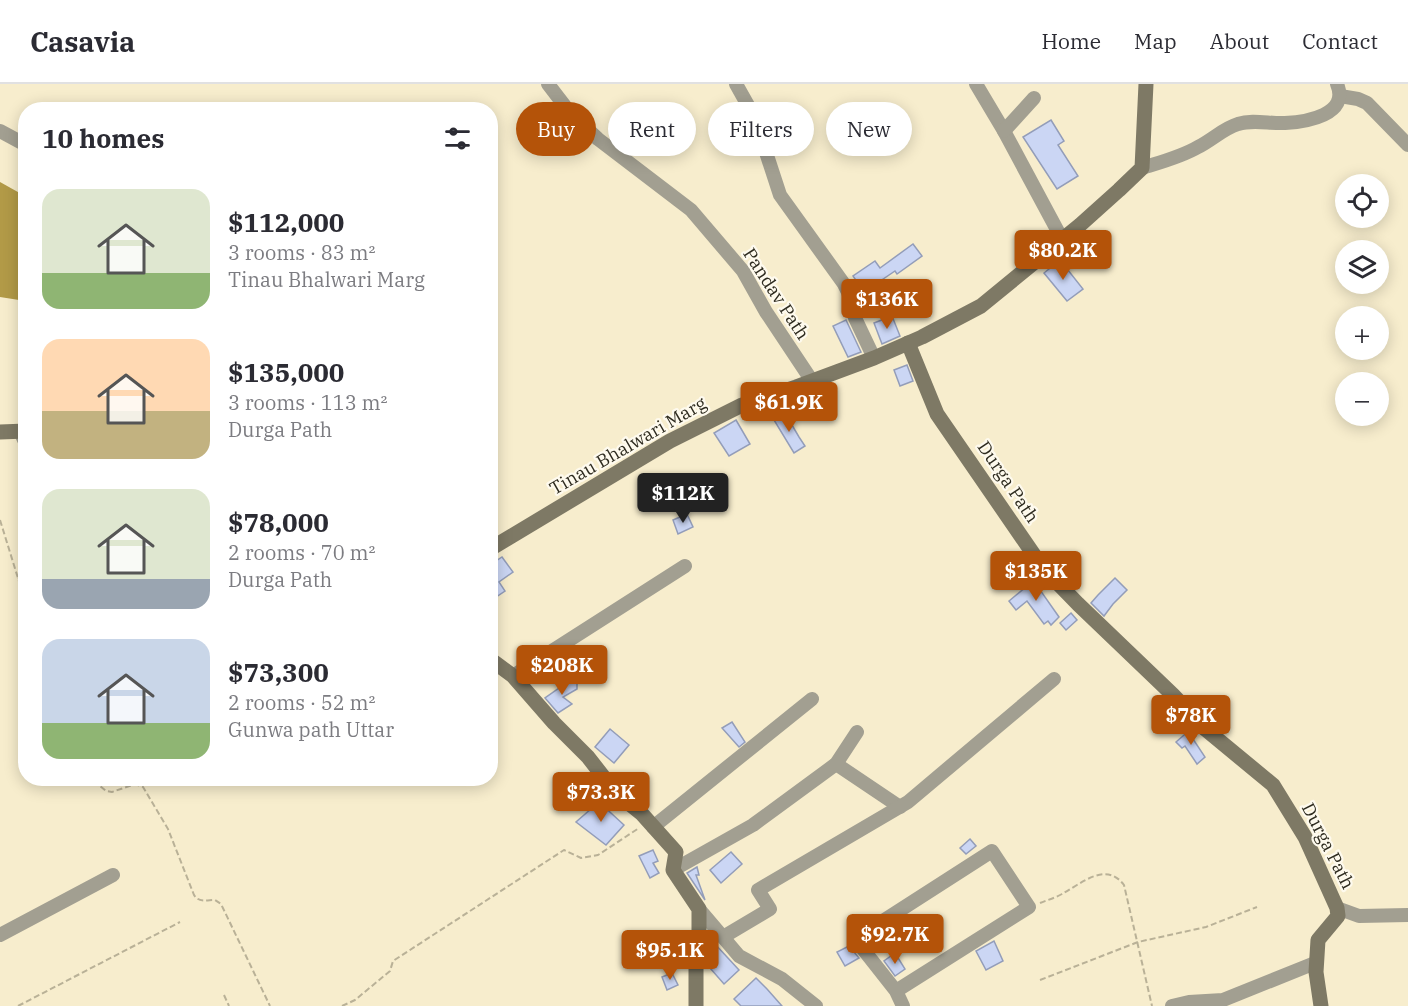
<!DOCTYPE html>
<html lang="en">
<head>
<meta charset="utf-8">
<style>
	body { margin:0; font-family:"IBM Plex Serif",serif; background:#f7f7f7; color:#2b2b33; height:100vh; display:flex; flex-direction:column; font-size:22px; white-space:nowrap }
	* { box-sizing:border-box; margin:0 }
	p { font-size:20px; color:#7c7c81 }
	.icon { flex:none; width:33px; height:33px; fill:none; stroke:currentColor; stroke-width:2; stroke-linecap:round; stroke-linejoin:round }
	.map { position:relative; flex:1; overflow:hidden }
	.sheet { position:absolute; left:18px; top:18px; width:480px; height:684px; display:flex; flex-direction:column; background:#fff; border-radius:24px; box-shadow:0 3px 15px #0003 }
	.sheet>* { flex:none }
	.banner { position:absolute; left:516px; top:18px; width:570px; height:54px; display:flex; gap:12px }
	.buttons { position:absolute; left:1335px; top:90px; display:grid; gap:12px }
	.buttons a { display:grid; place-items:center; width:54px; height:54px; border-radius:50%; background:#fff; box-shadow:0 3px 15px #0003; font-size:30px }
	.price { position:absolute; translate:-50% -51px; padding:0 14px; border-radius:6px; background:#b45309; color:#fff; font-size:20px; line-height:39px; filter:drop-shadow(0 2px 3px #0008) }
	.price::after { content:''; position:absolute; left:50%; top:36px; width:18px; height:14px; margin-left:-9px; background:inherit; clip-path:polygon(0 0,100% 0,50% 100%) }
	.price.current { background:#222; color:#fff }
	ul { padding:0; list-style:none }
	li { display:flex; align-items:center; gap:18px; height:150px; padding:0 24px }
	li span { display:grid; place-items:center; flex:none; width:168px; height:120px; border-radius:18px; color:#555 }
	li>.icon { margin-inline-start:auto }
	span .icon { width:72px; height:72px; fill:#fffc; stroke-width:1 }
	li b { font-size:26px }
	h2 { display:flex; justify-content:space-between; align-items:center; height:72px; padding:0 24px; font-size:26px }
	.chip { padding:0 21px; border-radius:27px; background:#fff; box-shadow:0 3px 15px #0003; font-size:21px; line-height:54px }
	.chip.current { background:#b45309; color:#fff }
	header { display:flex; align-items:center; gap:36px; box-sizing:border-box; height:84px; padding:0 30px; background:#fff; border-bottom:2px solid #e1e1e2 }
	header strong { font-size:28px }
	nav { display:flex; gap:33px; margin-inline-start:auto; font-size:21px }
	.map>svg:first-child { display:block }
</style>
</head>
<body>
<header>
<strong>Casavia</strong>
<nav><a>Home</a><a>Map</a><a>About</a><a>Contact</a></nav>
</header>
<div class="map">
<svg width="1408" height="922" viewBox="0 0 1408 922">
	<rect width="100%" height="100%" fill="#f7edcd"/>
	<!-- water -->
	<polygon fill="#b29a47" points="0,98 25,112 25,211 19,216 0,213"/>
	<!-- building -->
	<g fill="#cbd6f4" stroke="#939db9" stroke-width="1.5">
		<polygon points="1051,36 1064,57 1058,61 1078,92 1057,105 1023,53"/>
		<polygon points="913,160 922,172 897,190 895,187 864,208 853,192 875,177 880,184"/>
		<polygon points="1060,176 1083,205 1067,217 1044,189"/>
		<polygon points="892,232 900,252 882,260 874,239"/>
		<polygon points="846,236 861,268 848,273 833,242"/>
		<polygon points="907,281 913,297 900,302 894,286"/>
		<polygon points="785,329 799,353 805,362 794,369 774,336"/>
		<polygon points="736,336 750,360 729,372 714,349"/>
		<polygon points="666,391 671,412 659,415 654,394"/>
		<polygon points="687,430 693,443 678,450 673,436"/>
		<polygon points="502,473 513,488 499,498 505,507 490,517 490,481"/>
		<polygon points="1038,493 1046,501 1040,506 1059,533 1051,541 1048,537 1044,540 1027,517 1016,526 1009,517"/>
		<polygon points="1115,494 1127,506 1113,520 1104,532 1091,519 1098,511"/>
		<polygon points="1071,529 1077,536 1066,546 1060,539"/>
		<polygon points="572,595 577,599 577,605 563,613 572,620 558,629 545,614"/>
		<polygon points="732,638 745,658 739,663 722,644"/>
		<polygon points="610,645 629,661 614,679 595,663"/>
		<polygon points="1191,645 1196,652 1193,655 1205,673 1197,680 1185,662 1182,664 1176,658"/>
		<polygon points="599,718 624,741 606,761 576,738"/>
		<polygon points="970,755 976,762 966,770 960,764"/>
		<polygon points="653,766 658,777 653,779 659,789 650,794 639,772"/>
		<polygon points="731,768 742,780 721,799 710,786"/>
		<polygon points="697,783 699,791 696,791 705,816 687,789"/>
		<polygon points="994,857 1003,877 986,886 976,867"/>
		<polygon points="715,860 739,886 724,900 710,884 715,879 706,869"/>
		<polygon points="849,862 859,874 845,882 837,868"/>
		<polygon points="895,869 905,885 895,892 884,877"/>
		<polygon points="672,889 678,901 667,906 662,893"/>
		<polygon points="756,894 767,905 782,922 741,922 734,915"/>
	</g>
	<g fill="none" stroke-linecap="round" stroke-linejoin="round">
		<!-- path -->
		<g stroke="#b9b197" stroke-width="2" stroke-dasharray="6 3" stroke-linecap="butt">
			<polyline points="0,436 26,520"/>
			<polyline points="18,495 26,492"/>
			<path d="M 98,694 L 100,702 L 106,707 L 112,708 L 135,700 L 143,703 L 168,745 L 194,811 C 199,819 207,816 215,816 L 221,820 L 270,922"/>
			<path d="M 1040,819 C 1047,816 1055,814 1062,810 C 1082,799 1106,777 1124,801 L 1152,922"/>
			<polyline points="1040,896 1138,858 1206,843 1257,823"/>
			<polyline points="224,911 229,922"/>
			<polyline points="18,922 180,838"/>
			<polyline points="342,922 355,916 390,887 393,877 564,766 581,774 598,771 639,744"/>
		</g>
		<!-- street -->
		<g stroke="#a29f91" stroke-width="14">
			<polyline points="548,0 571,30 598,55 691,126 743,187 766,228 812,297"/>
			<polyline points="736,0 750,25 760,50 780,111 844,200 848,208 855,234 874,274"/>
			<polyline points="976,0 1004,47 1062,155"/>
			<polyline points="1340,12 1358,15 1367,19 1408,61"/>
			<polyline points="0,47 26,61"/>
			<polyline points="1004,47 1034,14"/>
			<path d="M 1142,84 C 1161,78 1181,73 1198,63 C 1212,56 1224,44 1238,40 C 1253,35 1270,40 1285,39 C 1306,38 1350,31 1337,0"/>
			<polyline points="20,347 26,360"/>
			<polyline points="513,592 685,482"/>
			<polyline points="836,680 900,723"/>
			<polyline points="653,743 812,615"/>
			<polyline points="673,786 753,741 836,680 857,648"/>
			<polyline points="1337,824 1359,832 1408,831"/>
			<polyline points="699,825 739,872 782,895 816,922"/>
			<polyline points="0,851 113,791"/>
			<polyline points="723,853 770,825 758,806 908,718 1054,595"/>
			<polyline points="896,907 1029,823 992,767 855,855 896,907 903,922"/>
			<polyline points="1172,922 1189,918 1223,916 1315,879"/>
		</g>
		<!-- secondary -->
		<g stroke="#7e7965" stroke-width="15">
			<polyline points="908,259 937,330 1043,484 1078,520 1173,611 1204,644 1273,701 1305,753 1337,824 1338,832 1318,856 1316,888 1321,922"/>
			<polyline points="0,348 26,347"/>
			<polyline points="490,465 670,357 742,321 796,303 874,274 922,253 981,222 1080,141 1119,106 1142,84 1146,0"/>
			<polyline points="490,575 513,592 554,639 588,673 616,709 642,730 676,768 673,786 699,825 699,847 696,870 696,922"/>
		</g>
	</g>
	<g text-anchor="middle" stroke-width="4.5" stroke-linejoin="round" paint-order="stroke">
		<!-- street labels -->
		<g font-size="18" fill="#2e2b1f" stroke="#fefaee">
			<text transform="translate(776 210) rotate(57)" y="6">Pandav Path</text>
			<text transform="translate(628 362) rotate(-30)" y="6">Tinau Bhalwari Marg</text>
			<text transform="translate(1008 398) rotate(56)" y="6">Durga Path</text>
			<text transform="translate(1328 762) rotate(63)" y="6">Durga Path</text>
		</g>
	</g>
</svg>
<div class="buttons">
<a><svg class="icon" aria-label="locate" viewBox="0 0 24 24"><circle cx="12" cy="12" r="6"/><path d="M12 2v4M12 18v4M2 12h4M18 12h4"/></svg></a>
<a><svg class="icon" aria-label="layers" viewBox="0 0 24 24"><path d="M12 4l9 5-9 5-9-5zM3 14l9 5 9-5"/></svg></a>
<a>+</a>
<a>−</a>
</div>
<b class="price" style="left:1063px;top:197px">$80.2K</b>
<b class="price" style="left:887px;top:246px">$136K</b>
<b class="price" style="left:789px;top:349px">$61.9K</b>
<b class="price current" style="left:683px;top:440px">$112K</b>
<b class="price" style="left:1036px;top:518px">$135K</b>
<b class="price" style="left:562px;top:612px">$208K</b>
<b class="price" style="left:1191px;top:662px">$78K</b>
<b class="price" style="left:601px;top:739px">$73.3K</b>
<b class="price" style="left:895px;top:881px">$92.7K</b>
<b class="price" style="left:670px;top:897px">$95.1K</b>
<div class="banner">
<a class="chip current">Buy</a>
<a class="chip">Rent</a>
<a class="chip">Filters</a>
<a class="chip">New</a>
</div>
<section class="sheet">
<h2>10 homes<svg class="icon" aria-label="filters" viewBox="0 0 24 24"><path d="M4 7h16M4 17h16"/><circle cx="9" cy="7" r="2"/><circle cx="15" cy="17" r="2"/></svg></h2>
<ul>
<li><span style="background:linear-gradient(#dfe7d0 70%,#8fb573 0)"><svg class="icon" aria-label="home" viewBox="0 0 24 24"><path d="M3 11l9-7 9 7M6 9v11h12V9"/></svg></span><div><b>$112,000</b><p>3 rooms · 83 m²</p><p>Tinau Bhalwari Marg</p></div></li>
<li><span style="background:linear-gradient(#ffd9b3 60%,#c2b280 0)"><svg class="icon" aria-label="home" viewBox="0 0 24 24"><path d="M3 11l9-7 9 7M6 9v11h12V9"/></svg></span><div><b>$135,000</b><p>3 rooms · 113 m²</p><p>Durga Path</p></div></li>
<li><span style="background:linear-gradient(#dfe7d0 75%,#9aa5b1 0)"><svg class="icon" aria-label="home" viewBox="0 0 24 24"><path d="M3 11l9-7 9 7M6 9v11h12V9"/></svg></span><div><b>$78,000</b><p>2 rooms · 70 m²</p><p>Durga Path</p></div></li>
<li><span style="background:linear-gradient(#c9d6e8 70%,#8fb573 0)"><svg class="icon" aria-label="home" viewBox="0 0 24 24"><path d="M3 11l9-7 9 7M6 9v11h12V9"/></svg></span><div><b>$73,300</b><p>2 rooms · 52 m²</p><p>Gunwa path Uttar</p></div></li>
</ul>
</section>
</div>
</body>
</html>
